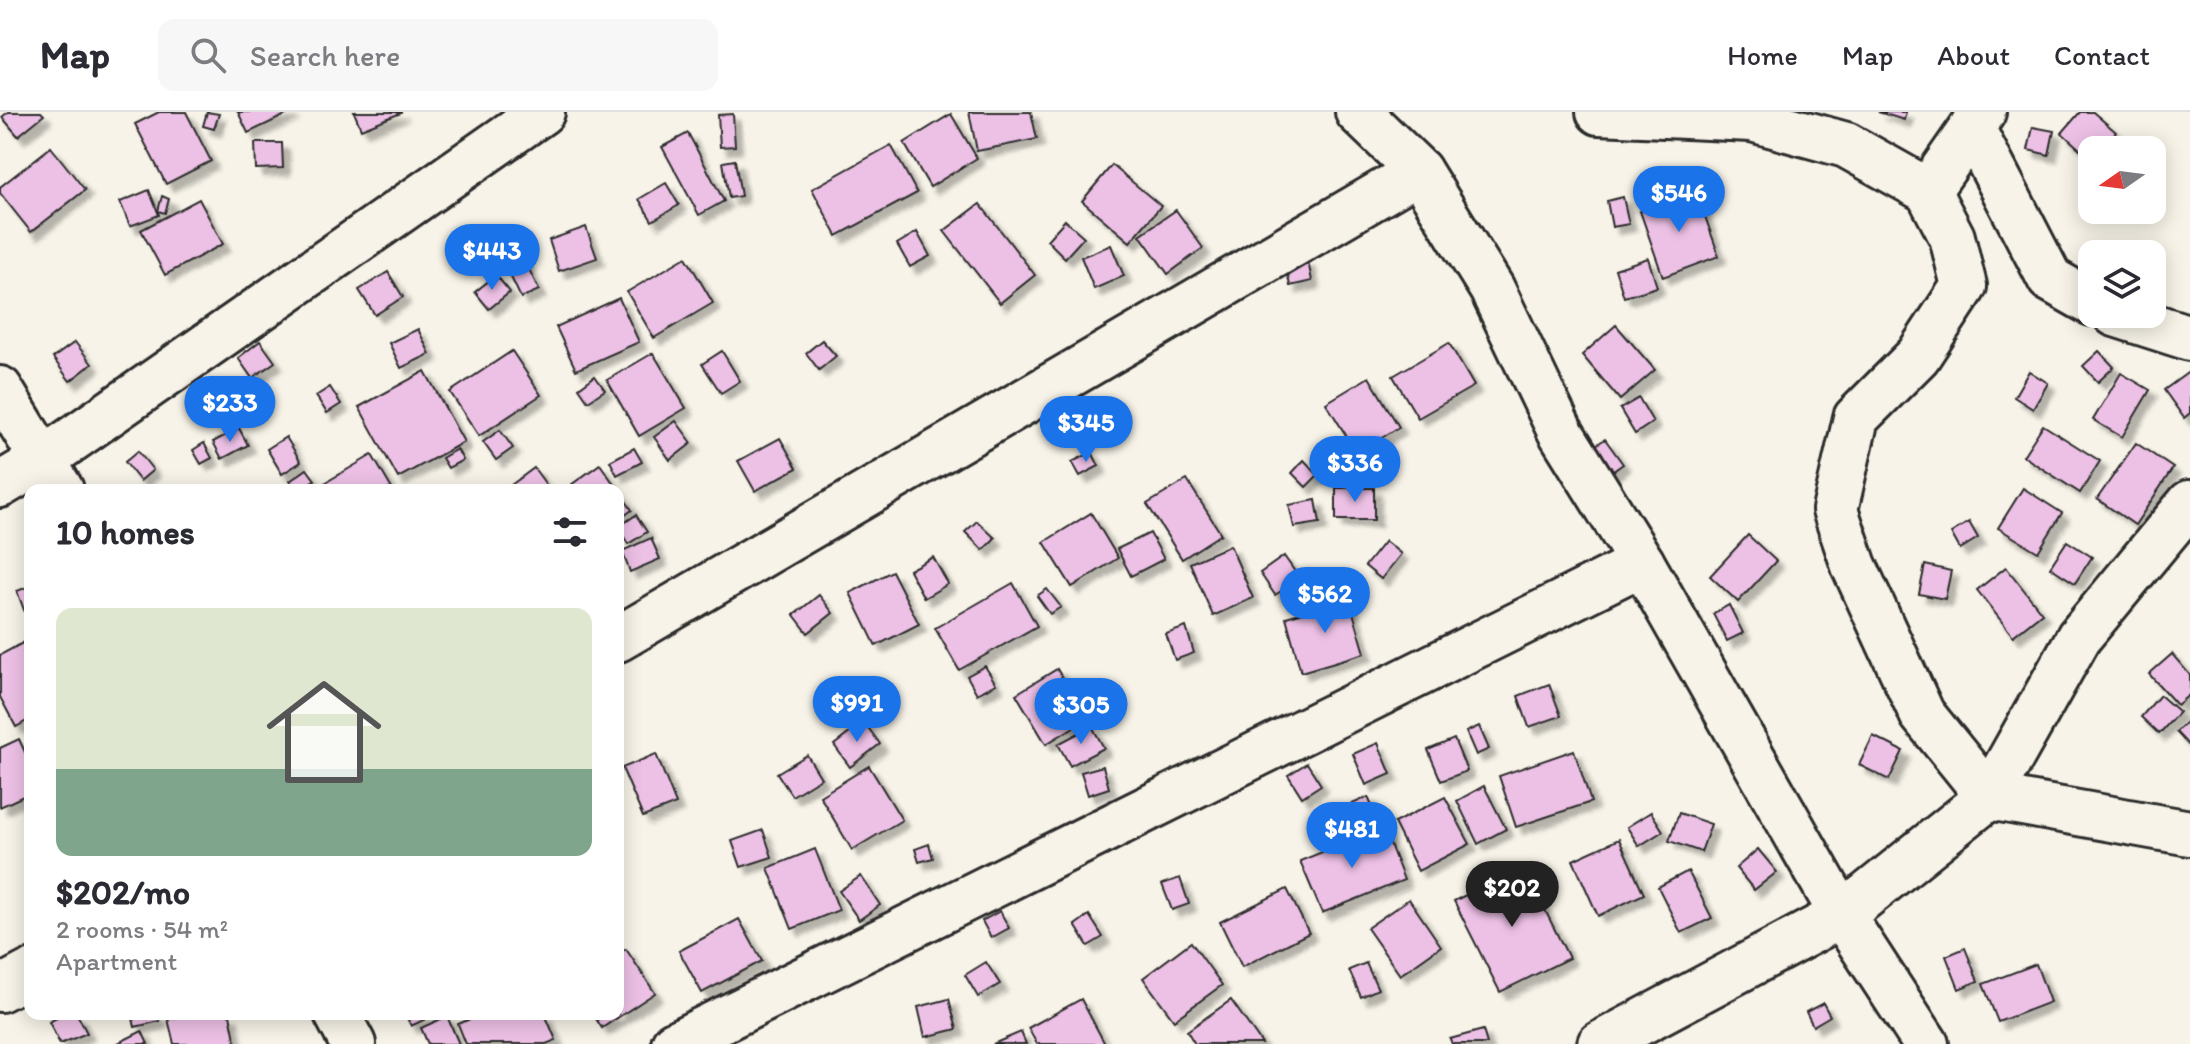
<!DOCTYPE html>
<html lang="en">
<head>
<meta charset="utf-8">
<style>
	body { margin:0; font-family:Itim,sans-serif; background:#f7f7f7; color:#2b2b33; height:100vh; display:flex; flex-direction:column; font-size:30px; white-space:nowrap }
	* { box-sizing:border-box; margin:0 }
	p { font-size:26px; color:#7c7c81 }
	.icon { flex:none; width:44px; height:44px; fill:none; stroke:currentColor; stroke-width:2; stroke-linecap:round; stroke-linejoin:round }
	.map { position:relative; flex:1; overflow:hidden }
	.sheet { position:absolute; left:24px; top:372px; width:600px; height:536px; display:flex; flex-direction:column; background:#fff; border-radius:16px; box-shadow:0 4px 20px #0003 }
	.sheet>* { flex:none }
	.needle { width:52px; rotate:256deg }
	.tools { position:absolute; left:2078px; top:24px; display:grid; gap:16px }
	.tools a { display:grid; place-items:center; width:88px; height:88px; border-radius:16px; background:#fff; box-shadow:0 4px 20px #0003; font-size:40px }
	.price { position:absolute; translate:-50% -68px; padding:0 18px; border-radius:28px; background:#1a73e8; color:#fff; font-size:26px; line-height:52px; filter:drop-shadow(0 2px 4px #0008) }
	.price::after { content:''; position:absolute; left:50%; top:48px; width:24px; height:18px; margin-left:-12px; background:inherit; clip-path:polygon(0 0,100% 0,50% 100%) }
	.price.selected { background:#222; color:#fff }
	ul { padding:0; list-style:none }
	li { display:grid; align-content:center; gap:16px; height:424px; padding:0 32px }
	li span { display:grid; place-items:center; height:248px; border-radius:16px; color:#555 }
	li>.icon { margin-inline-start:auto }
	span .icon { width:144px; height:144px; fill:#fffc; stroke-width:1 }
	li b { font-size:34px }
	h2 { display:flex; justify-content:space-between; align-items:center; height:96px; padding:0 32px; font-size:34px }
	header { display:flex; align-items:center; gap:48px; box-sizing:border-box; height:112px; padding:0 40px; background:#fff; border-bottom:2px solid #e1e1e2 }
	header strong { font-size:38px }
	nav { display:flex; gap:44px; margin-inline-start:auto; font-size:28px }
	.search { width:560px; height:72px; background:#f7f7f7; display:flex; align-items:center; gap:20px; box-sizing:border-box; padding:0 28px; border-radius:16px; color:#7c7c81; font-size:30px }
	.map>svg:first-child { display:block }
</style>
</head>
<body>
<header>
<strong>Map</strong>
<div class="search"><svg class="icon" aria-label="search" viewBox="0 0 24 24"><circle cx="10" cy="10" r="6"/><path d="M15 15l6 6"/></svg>Search here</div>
<nav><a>Home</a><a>Map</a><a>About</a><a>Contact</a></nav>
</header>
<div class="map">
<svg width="2190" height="932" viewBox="0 0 2190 932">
	<defs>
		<filter id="shadow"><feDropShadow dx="7" dy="7" stdDeviation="2" flood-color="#0004"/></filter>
	</defs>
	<rect width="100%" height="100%" fill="#f7f3e8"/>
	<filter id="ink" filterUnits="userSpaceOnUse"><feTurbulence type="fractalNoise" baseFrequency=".0125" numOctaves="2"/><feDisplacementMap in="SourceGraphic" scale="16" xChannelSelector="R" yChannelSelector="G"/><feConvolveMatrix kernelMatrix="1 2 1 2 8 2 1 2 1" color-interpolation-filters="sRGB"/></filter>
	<g filter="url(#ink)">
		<!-- building -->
		<g fill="#edc1e6" stroke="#2b2b2b" stroke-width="2" filter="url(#shadow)">
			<polygon points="8,0 41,0 44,3 18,24 2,5"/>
			<polygon points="159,0 186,0 211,49 166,72 135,12"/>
			<polygon points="207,0 219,2 214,17 203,14"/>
			<polygon points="238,0 292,0 248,21"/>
			<polygon points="354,0 401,0 401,1 361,17"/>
			<polygon points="969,0 1031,0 1037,27 977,39"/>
			<polygon points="1878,0 1906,0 1904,8"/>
			<polygon points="2080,0 2093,0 2116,20 2100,38 2092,38 2092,48 2062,21"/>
			<polygon points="733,2 735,34 720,35 718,3"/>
			<polygon points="951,2 977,46 930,75 904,31"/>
			<polygon points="2033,15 2054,19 2049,43 2028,38"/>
			<polygon points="688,21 724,89 699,103 662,35"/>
			<polygon points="255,31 282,31 283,56 256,57"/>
			<polygon points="891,33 917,81 837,124 812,77"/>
			<polygon points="51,35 85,78 31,120 0,81 0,75"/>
			<polygon points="735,48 741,84 729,86 723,50"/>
			<polygon points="1112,53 1161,94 1130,130 1082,89"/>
			<polygon points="666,71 679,93 652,109 639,87"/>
			<polygon points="149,78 159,103 130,114 120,90"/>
			<polygon points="1696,79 1719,144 1663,165 1640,99"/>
			<polygon points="162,84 169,87 165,101 158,99"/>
			<polygon points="1623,85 1629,112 1612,115 1607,89"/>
			<polygon points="199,87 223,132 165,163 141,118"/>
			<polygon points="980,92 1035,163 1000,191 944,119"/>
			<polygon points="1176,98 1203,136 1168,162 1140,123"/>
			<polygon points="1065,108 1084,125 1065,146 1047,128"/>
			<polygon points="586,115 597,146 559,159 549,128"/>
			<polygon points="917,120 930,144 910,155 897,132"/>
			<polygon points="1111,133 1124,164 1094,177 1081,145"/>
			<polygon points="686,145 713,191 654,226 627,180"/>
			<polygon points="1648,146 1657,175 1624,185 1615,157"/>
			<polygon points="525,149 539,178 521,186 507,157"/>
			<polygon points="1308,149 1312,169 1290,174 1286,154"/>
			<polygon points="388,160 403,185 375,203 359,178"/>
			<polygon points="496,163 510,180 489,197 475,180"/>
			<polygon points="619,186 639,230 576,258 556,215"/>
			<polygon points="1616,213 1655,258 1620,288 1582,243"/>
			<polygon points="418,217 430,242 401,256 389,231"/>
			<polygon points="822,228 836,244 819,258 806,241"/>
			<polygon points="260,229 275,250 252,266 238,246"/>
			<polygon points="75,230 92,252 70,269 53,246"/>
			<polygon points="1449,231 1474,274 1418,306 1393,264"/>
			<polygon points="512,239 541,283 479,324 450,280"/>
			<polygon points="722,239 740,269 721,281 702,252"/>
			<polygon points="2099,239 2114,255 2098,270 2083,254"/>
			<polygon points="653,241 686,296 639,324 607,268"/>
			<polygon points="425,259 464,330 398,366 359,295"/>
			<polygon points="2029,259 2048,271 2033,297 2014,285"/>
			<polygon points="2190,259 2190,301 2184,306 2164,278"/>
			<polygon points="2121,261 2150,278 2122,325 2093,308"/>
			<polygon points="595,264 605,278 588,289 579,276"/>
			<polygon points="1369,265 1399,315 1357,341 1326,291"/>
			<polygon points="330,275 341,292 327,301 316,284"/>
			<polygon points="1639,286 1653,310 1635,322 1620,297"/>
			<polygon points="676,309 692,331 670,348 654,325"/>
			<polygon points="2043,313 2100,349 2080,381 2023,344"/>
			<polygon points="239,316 248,333 222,347 213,330"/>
			<polygon points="500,318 513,336 496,348 483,330"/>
			<polygon points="286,325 301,350 282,362 267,337"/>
			<polygon points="780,326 797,356 755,379 738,349"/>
			<polygon points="1605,327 1623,352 1609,362 1590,337"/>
			<polygon points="204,331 212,346 201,352 193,338"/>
			<polygon points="2136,331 2173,356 2135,413 2097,387"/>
			<polygon points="634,336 642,350 617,363 610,349"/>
			<polygon points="457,337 463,348 448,356 442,346"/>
			<polygon points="138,339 153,358 140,369 125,350"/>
			<polygon points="1092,340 1099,354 1080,364 1072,350"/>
			<polygon points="372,343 392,377 320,378 318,375"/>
			<polygon points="1304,348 1318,363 1306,375 1292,361"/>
			<polygon points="600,352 632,398 618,408 618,378 564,378"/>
			<polygon points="534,356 550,378 509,378 507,376"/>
			<polygon points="307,357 315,368 296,378 290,369"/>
			<polygon points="1187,368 1221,422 1182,447 1147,392"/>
			<rect x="1336" y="376" width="38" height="32"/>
			<polygon points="2023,376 2062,401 2038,440 1998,416"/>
			<polygon points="1316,388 1320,411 1294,415 1289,393"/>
			<polygon points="1091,401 1118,446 1072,475 1044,430"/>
			<polygon points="636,403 647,420 628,432 618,415"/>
			<polygon points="977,409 995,426 983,438 965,420"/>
			<polygon points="1969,410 1978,426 1960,437 1951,421"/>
			<polygon points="1150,421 1164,447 1131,464 1117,437"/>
			<polygon points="1748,423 1776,449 1738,490 1710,464"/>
			<polygon points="651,426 660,447 630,460 622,439"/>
			<polygon points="1385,429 1401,442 1381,467 1365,454"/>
			<polygon points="2067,429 2092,445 2075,471 2050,455"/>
			<polygon points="1230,433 1253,486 1213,504 1190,451"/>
			<polygon points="1284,444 1300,467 1275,483 1260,461"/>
			<polygon points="933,445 948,472 924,486 909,458"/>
			<polygon points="1925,453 1951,459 1945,487 1919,482"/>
			<polygon points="2006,455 2042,501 2013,524 1977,478"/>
			<polygon points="892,459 919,512 876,534 850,481"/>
			<polygon points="1013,471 1037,514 959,558 935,516"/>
			<polygon points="30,474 30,505 27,506 17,479"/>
			<polygon points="1047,477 1061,495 1050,502 1037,484"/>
			<polygon points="819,483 833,501 808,521 794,503"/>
			<polygon points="1349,487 1365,541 1301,560 1286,505"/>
			<polygon points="1729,493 1743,521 1727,529 1713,502"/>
			<polygon points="1186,515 1194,541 1175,548 1166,522"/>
			<polygon points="30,527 30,607 16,615 0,585 0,543"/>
			<polygon points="2172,542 2190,563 2190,582 2177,593 2149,562"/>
			<polygon points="985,554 996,572 977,582 967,564"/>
			<polygon points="1057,557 1087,607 1046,632 1016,582"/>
			<polygon points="1549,572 1561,604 1529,615 1518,584"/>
			<polygon points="2160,583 2179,600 2159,622 2141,605"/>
			<polygon points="2190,606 2190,635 2176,620"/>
			<polygon points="864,610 880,632 850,655 834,633"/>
			<polygon points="1092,614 1104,636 1070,654 1058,632"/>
			<polygon points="1479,614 1489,637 1476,643 1466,620"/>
			<polygon points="1873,624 1903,639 1889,668 1859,653"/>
			<polygon points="19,627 30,651 30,681 0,695 0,636"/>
			<polygon points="1454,627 1467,659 1441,669 1428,638"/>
			<polygon points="1378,631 1391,662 1366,673 1353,642"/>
			<polygon points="1574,638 1591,690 1516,715 1499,664"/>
			<polygon points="656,642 676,692 643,705 622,656"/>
			<polygon points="807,643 821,666 792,684 777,661"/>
			<polygon points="1307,651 1321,673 1302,685 1288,663"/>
			<polygon points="869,654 902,708 852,738 820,684"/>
			<polygon points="1103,654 1109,676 1088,683 1081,660"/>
			<polygon points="1484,674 1506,717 1478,732 1457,689"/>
			<polygon points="1368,685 1378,708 1353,719 1343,696"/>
			<polygon points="1445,685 1470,732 1418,759 1394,711"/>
			<polygon points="1651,700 1663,719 1639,734 1627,715"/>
			<polygon points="1679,701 1711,712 1701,740 1669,729"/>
			<polygon points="1383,715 1404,768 1322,801 1300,749"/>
			<polygon points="763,718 772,745 741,755 732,729"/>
			<polygon points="1619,727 1644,782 1598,804 1573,748"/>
			<polygon points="929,732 933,746 919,750 915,737"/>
			<polygon points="815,737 839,798 792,817 768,756"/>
			<polygon points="1758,737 1777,760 1754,778 1736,756"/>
			<polygon points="1523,754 1569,846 1500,880 1454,789"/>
			<polygon points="1688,759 1712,806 1681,821 1658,775"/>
			<polygon points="861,764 880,793 859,808 839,779"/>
			<polygon points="1180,766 1189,792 1172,798 1162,772"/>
			<polygon points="1287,777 1309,821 1242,855 1220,810"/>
			<polygon points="1409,787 1441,834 1400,863 1367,816"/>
			<polygon points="1000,799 1009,816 991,826 982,809"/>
			<polygon points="1089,803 1103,825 1088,834 1075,813"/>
			<polygon points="739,807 762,849 702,881 679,839"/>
			<polygon points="1191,830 1222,873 1174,908 1143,866"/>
			<polygon points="1965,836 1978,869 1959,877 1946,844"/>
			<polygon points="626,837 655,881 602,916 593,902 618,902 618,842"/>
			<polygon points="986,850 1000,872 978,885 965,863"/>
			<polygon points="1366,851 1378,877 1361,885 1349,858"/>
			<polygon points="2036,852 2050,890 1998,910 1983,872"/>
			<polygon points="949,887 957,917 925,925 918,895"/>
			<polygon points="1081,887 1105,932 1037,932 1028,916"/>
			<polygon points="1231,888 1262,932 1195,932 1187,919"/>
			<polygon points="1823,891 1830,904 1813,914 1806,900"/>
			<polygon points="64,902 77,902 87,921 60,932 49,910"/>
			<polygon points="132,902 158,902 160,909 135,915"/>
			<polygon points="191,902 230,902 236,932 174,932 168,907"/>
			<polygon points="405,902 429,902 430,905 411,914"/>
			<polygon points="482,902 545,902 556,928 546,932 466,932 458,912"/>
			<polygon points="447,904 459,932 428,932 421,916"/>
			<polygon points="1483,918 1487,932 1452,932 1450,927"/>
			<polygon points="142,919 148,932 116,932"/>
			<polygon points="1021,920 1026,932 993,932"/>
		</g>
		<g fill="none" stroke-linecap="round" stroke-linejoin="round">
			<!-- street casing -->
			<g stroke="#2b2b2b" stroke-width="50">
				<g id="street">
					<polyline points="1358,0 1419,59 1492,177 1560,319 1642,451 1842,803 1926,932"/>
					<polyline points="1599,0 1752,7 1846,33 1928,79 1952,125 1964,174 1918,244 1856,306 1835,398 1854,454 1922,602 1989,685 2190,721"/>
					<polyline points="1972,16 2050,167 2092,191"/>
					<polyline points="1928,79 1983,0"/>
					<polyline points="2115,202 2190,226"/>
					<polyline points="0,277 61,378"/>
					<polyline points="0,373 44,347 542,0"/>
					<polyline points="618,527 1419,59"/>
					<polyline points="0,877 30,861"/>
					<polyline points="337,902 353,932"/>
					<polyline points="674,932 1642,451"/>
					<polyline points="1600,932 1842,803 1989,685 2079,525 2190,391"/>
				</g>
			</g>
			<!-- street -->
			<use href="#street" stroke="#f7f3e8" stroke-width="44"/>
		</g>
	</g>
</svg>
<div class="tools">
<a><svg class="needle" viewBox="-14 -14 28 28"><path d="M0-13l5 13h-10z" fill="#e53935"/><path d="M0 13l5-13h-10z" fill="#7c7c81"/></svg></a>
<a><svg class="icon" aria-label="layers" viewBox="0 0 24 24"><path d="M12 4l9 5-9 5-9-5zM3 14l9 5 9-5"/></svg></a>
</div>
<b class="price" style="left:1679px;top:122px">$546</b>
<b class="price" style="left:492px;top:180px">$443</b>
<b class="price" style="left:230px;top:332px">$233</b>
<b class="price" style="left:1086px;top:352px">$345</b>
<b class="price" style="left:1355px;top:392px">$336</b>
<b class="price" style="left:1325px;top:523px">$562</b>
<b class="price" style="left:857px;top:632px">$991</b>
<b class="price" style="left:1081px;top:634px">$305</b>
<b class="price" style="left:1352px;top:758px">$481</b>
<b class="price selected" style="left:1512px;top:817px">$202</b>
<section class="sheet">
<h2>10 homes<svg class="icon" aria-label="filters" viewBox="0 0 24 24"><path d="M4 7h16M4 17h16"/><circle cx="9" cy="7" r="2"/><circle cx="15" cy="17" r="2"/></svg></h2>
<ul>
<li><span style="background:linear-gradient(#dfe7d0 65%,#7fa58c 0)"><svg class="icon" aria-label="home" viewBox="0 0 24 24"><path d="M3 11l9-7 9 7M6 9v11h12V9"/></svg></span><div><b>$202/mo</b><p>2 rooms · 54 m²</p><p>Apartment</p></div></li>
</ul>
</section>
</div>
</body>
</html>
